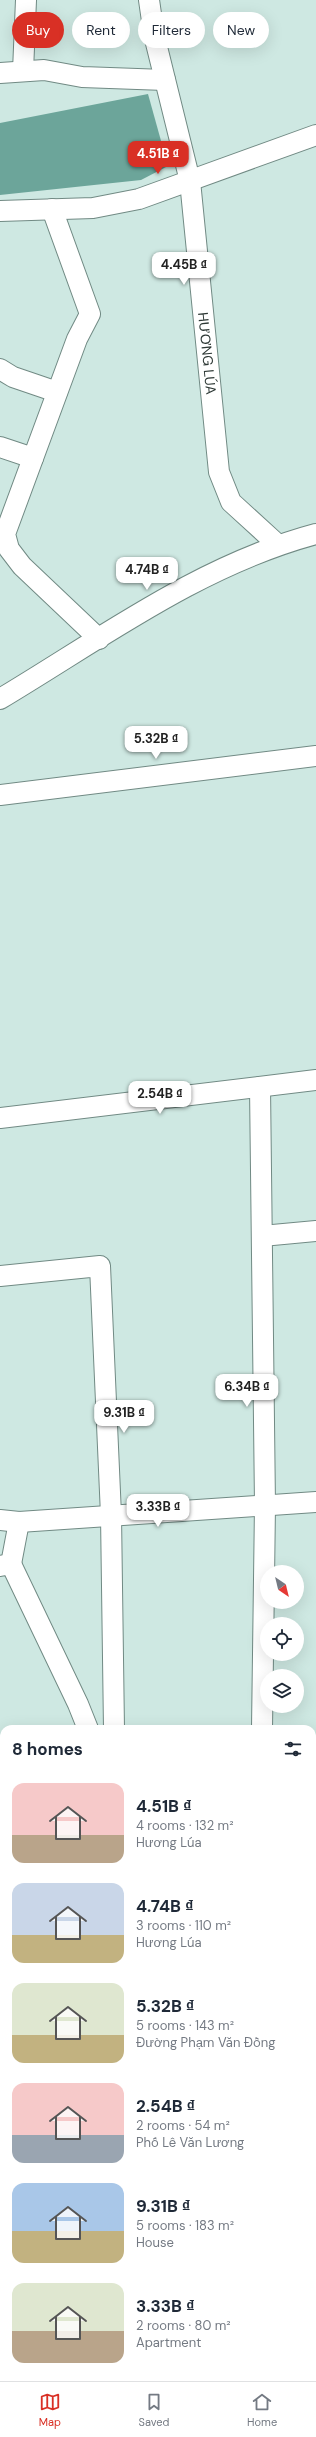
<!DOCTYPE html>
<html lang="en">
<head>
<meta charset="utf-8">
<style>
	body { margin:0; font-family:"DM Sans",sans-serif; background:#f2f2f3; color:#1f2937; height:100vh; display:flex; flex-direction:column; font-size:15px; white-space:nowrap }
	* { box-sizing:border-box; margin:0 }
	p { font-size:13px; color:#747a83 }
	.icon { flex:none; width:22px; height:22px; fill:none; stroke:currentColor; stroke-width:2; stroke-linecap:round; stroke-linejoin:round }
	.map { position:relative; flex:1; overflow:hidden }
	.sheet { position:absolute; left:0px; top:1725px; width:316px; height:656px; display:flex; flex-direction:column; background:#fff; border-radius:12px 12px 0 0; box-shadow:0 4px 16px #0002 }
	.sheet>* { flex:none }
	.guide { position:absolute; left:12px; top:12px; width:292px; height:36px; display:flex; gap:8px }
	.needle { width:26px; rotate:145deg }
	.controls { position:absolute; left:260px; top:1565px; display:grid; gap:8px }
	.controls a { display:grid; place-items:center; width:44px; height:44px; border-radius:50%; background:#fff; box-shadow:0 4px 16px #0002; font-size:20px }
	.price { position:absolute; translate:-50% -34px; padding:0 9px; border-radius:8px; background:#fff; color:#222; font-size:13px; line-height:26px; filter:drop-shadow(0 1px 2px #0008) }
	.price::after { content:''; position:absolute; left:50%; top:24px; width:12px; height:9px; margin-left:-6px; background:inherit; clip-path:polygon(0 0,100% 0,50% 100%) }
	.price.current { background:#d93025; color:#fff }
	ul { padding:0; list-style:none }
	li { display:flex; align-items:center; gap:12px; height:100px; padding:0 12px }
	li span { display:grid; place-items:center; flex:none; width:112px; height:80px; border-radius:12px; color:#555 }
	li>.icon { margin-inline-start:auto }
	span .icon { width:48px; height:48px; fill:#fffc; stroke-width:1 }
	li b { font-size:17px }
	h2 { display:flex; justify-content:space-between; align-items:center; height:48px; padding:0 12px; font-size:17px }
	.pill { padding:0 14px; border-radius:18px; background:#fff; box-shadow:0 4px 16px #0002; font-size:14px; line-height:36px }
	.pill.current { background:#d93025; color:#fff }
	.tab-bar { display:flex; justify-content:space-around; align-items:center; height:56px; border-top:1px solid #e0e1e3; background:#fff; font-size:11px; color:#747a83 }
	.tab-bar a { display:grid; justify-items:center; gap:2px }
	.tab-bar .current { color:#d93025 }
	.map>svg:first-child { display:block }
</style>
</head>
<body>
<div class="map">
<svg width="316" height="2381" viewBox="0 0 316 2381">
	<rect width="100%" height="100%" fill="#cee8e2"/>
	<!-- water -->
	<polygon fill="#6ca59a" points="148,94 168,166 141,180 0,195 0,123"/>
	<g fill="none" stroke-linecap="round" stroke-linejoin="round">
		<!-- minor casing -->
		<g stroke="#718a84" stroke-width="22">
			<g id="minor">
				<path id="s1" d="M 149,0 L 154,35 L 190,181 L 219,472 L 231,502 L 277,544"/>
				<polyline points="23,71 26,0"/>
				<polyline points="0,73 44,70 82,77 165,80"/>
				<polyline points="52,209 90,314 77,339 5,534 9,549 22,566 99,639"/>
				<polyline points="0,211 93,208 139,199 316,135"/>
				<polyline points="0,369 13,377 57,392"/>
				<polyline points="0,447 33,458"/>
				<path d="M 0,699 C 102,638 200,565 316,534"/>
				<polyline points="0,795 316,756"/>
				<polyline points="260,1087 265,1505 262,1729"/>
				<polyline points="0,1118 316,1080"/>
				<polyline points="262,1236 316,1231"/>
				<polyline points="0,1276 100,1266 111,1515 114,1729"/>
				<polyline points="0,1520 19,1522 316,1502"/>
				<polyline points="11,1564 19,1522"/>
				<polyline points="0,1566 11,1564 78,1704 88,1729"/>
				<polyline points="0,2091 4,2091"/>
				<polyline points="312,2091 316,2091"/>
				<polyline points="312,2223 316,2222"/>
				<polyline points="0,2241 4,2247"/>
			</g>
		</g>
		<!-- major casing -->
		<g stroke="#fff" stroke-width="24">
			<g id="major">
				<polyline points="312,2326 316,2326"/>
				<polyline points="312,2358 316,2357"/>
				<polyline points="0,2360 4,2360"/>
				<polyline points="37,2377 38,2381"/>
				<polyline points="98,2381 135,2377"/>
			</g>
		</g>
		<!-- minor -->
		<use href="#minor" stroke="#fff" stroke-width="20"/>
		<!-- major -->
		<use href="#major" stroke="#9cefe1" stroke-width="22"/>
		<!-- rail casing -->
		<g stroke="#768783" stroke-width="4.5">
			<g id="rail">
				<polyline points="312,2272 316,2272"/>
				<polyline points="0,2306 4,2306"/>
			</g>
		</g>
		<!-- rail -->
		<use href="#rail" stroke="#fff" stroke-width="3" stroke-dasharray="9" stroke-linecap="butt"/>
	</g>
	<g text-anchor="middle" stroke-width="4" stroke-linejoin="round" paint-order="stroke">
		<!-- street labels -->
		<g font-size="14" fill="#2d3835" stroke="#fff">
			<text dy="5" stroke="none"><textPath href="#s1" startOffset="359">HƯƠNG LÚA</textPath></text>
		</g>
	</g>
</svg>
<div class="controls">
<a><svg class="needle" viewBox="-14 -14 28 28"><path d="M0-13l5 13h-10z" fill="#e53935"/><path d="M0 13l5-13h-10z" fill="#747a83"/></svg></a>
<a><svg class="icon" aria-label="locate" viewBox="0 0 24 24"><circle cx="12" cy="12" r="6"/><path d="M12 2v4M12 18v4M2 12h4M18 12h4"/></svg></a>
<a><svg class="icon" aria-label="layers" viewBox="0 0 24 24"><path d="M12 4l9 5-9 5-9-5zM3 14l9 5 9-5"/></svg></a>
</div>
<b class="price current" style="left:158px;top:175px">4.51B ₫</b>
<b class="price" style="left:184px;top:286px">4.45B ₫</b>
<b class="price" style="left:147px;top:591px">4.74B ₫</b>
<b class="price" style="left:156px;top:760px">5.32B ₫</b>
<b class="price" style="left:160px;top:1115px">2.54B ₫</b>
<b class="price" style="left:247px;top:1408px">6.34B ₫</b>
<b class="price" style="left:124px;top:1434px">9.31B ₫</b>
<b class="price" style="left:158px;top:1528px">3.33B ₫</b>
<div class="guide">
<a class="pill current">Buy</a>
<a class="pill">Rent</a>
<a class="pill">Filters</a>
<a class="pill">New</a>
</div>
<section class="sheet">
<h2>8 homes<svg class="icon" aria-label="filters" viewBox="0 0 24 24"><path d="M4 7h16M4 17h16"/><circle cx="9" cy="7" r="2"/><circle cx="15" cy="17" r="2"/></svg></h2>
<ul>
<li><span style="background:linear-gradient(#f6c9c9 65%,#b9a48a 0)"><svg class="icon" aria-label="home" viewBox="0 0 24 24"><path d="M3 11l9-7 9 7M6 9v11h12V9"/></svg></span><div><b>4.51B ₫</b><p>4 rooms · 132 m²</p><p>Hương Lúa</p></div></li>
<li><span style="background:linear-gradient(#c9d6e8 65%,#c2b280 0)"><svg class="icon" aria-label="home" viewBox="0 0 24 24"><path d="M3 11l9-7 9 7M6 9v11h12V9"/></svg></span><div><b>4.74B ₫</b><p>3 rooms · 110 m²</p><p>Hương Lúa</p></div></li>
<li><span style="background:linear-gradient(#dfe7d0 65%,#c2b280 0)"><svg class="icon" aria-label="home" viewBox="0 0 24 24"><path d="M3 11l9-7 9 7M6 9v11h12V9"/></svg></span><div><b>5.32B ₫</b><p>5 rooms · 143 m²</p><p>Đường Phạm Văn Đồng</p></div></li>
<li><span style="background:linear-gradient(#f6c9c9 65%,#9aa5b1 0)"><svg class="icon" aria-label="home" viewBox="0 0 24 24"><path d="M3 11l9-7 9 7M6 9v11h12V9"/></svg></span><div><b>2.54B ₫</b><p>2 rooms · 54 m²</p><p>Phố Lê Văn Lương</p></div></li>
<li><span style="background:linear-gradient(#a9c7e8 60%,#c2b280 0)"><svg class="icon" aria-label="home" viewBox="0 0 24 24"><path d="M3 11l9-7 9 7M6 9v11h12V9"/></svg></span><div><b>9.31B ₫</b><p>5 rooms · 183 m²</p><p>House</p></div></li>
<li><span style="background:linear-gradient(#dfe7d0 60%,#b9a48a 0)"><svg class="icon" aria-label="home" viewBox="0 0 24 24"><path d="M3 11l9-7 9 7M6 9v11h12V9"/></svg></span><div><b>3.33B ₫</b><p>2 rooms · 80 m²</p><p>Apartment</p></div></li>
</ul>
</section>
</div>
<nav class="tab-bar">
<a class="current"><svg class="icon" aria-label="map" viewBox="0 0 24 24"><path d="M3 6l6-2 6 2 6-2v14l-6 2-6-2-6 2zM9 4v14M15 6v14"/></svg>Map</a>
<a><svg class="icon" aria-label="saved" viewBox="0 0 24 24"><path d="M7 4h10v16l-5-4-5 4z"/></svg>Saved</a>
<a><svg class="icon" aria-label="home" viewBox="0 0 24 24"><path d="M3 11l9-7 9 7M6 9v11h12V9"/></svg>Home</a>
</nav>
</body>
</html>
